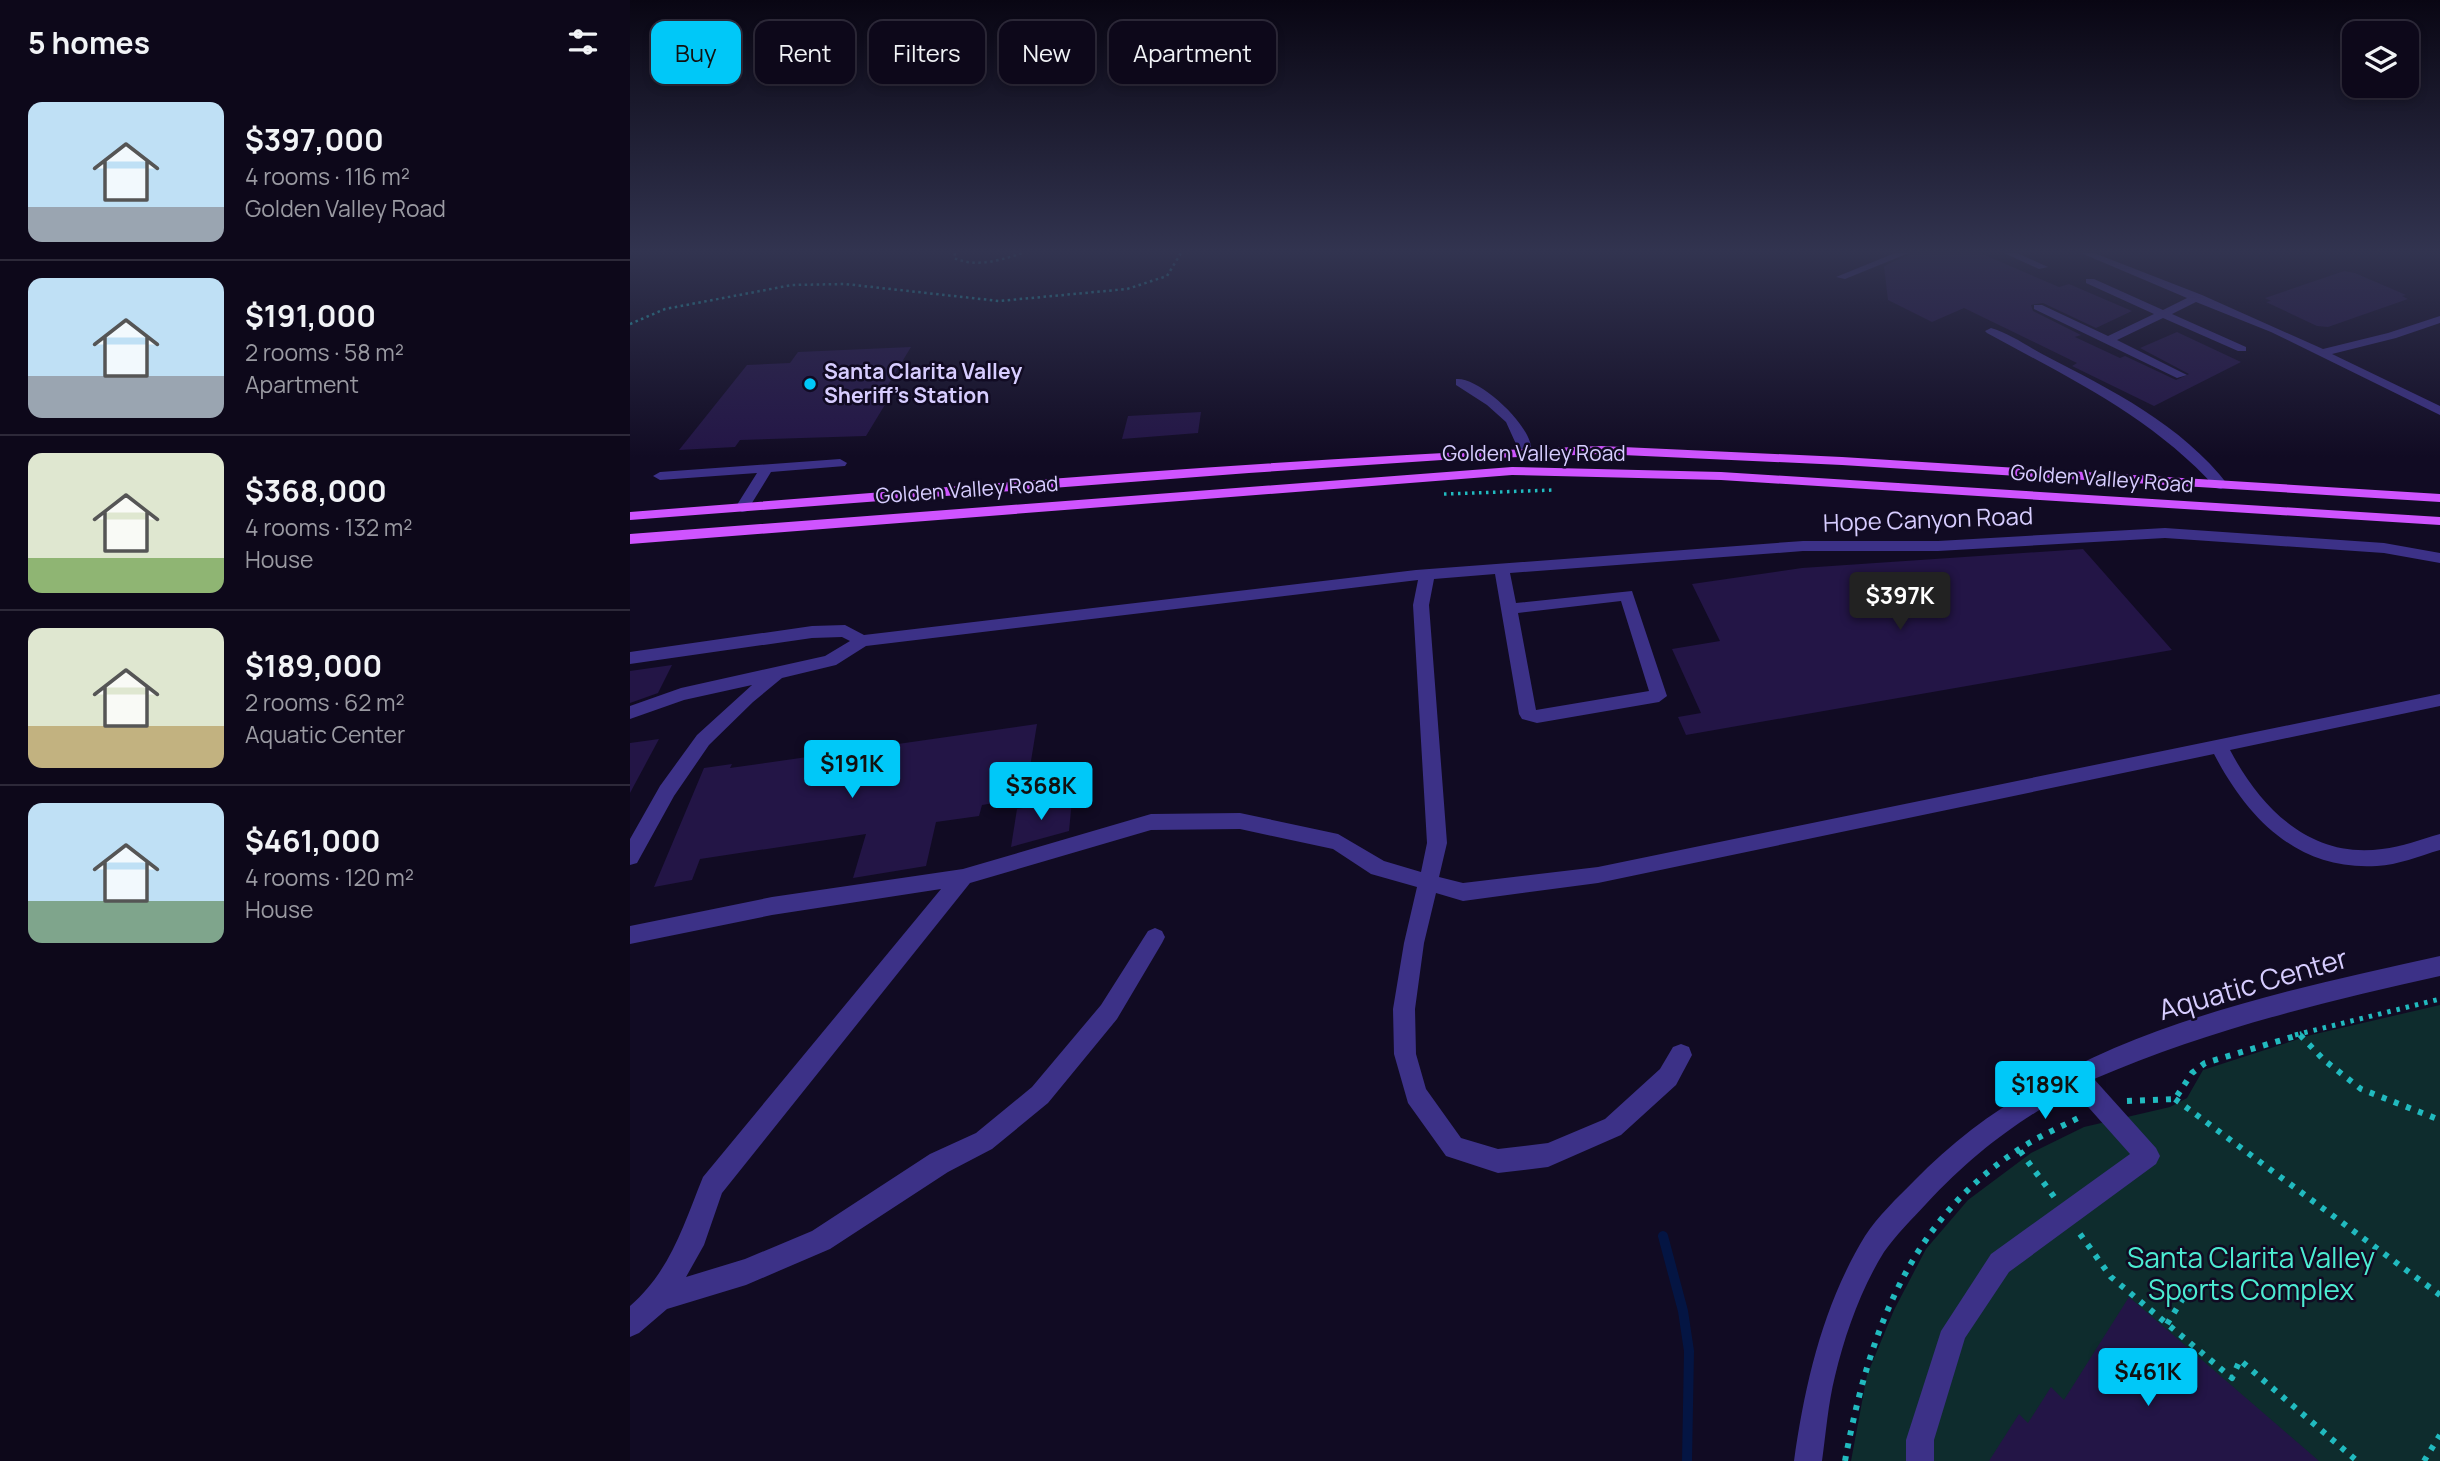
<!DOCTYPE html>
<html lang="en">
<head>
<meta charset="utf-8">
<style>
	body { margin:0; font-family:Manrope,sans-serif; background:#161123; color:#f1f3f6; height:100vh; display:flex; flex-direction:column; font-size:26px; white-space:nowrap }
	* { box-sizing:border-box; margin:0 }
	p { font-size:23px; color:#9a9aa2 }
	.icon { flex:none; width:38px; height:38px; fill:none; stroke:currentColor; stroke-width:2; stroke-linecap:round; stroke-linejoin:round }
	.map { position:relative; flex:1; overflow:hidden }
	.details { display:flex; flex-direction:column; background:#0d081a; width:630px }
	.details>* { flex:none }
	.guide { position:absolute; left:21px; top:21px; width:665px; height:63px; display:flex; gap:14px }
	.tools { position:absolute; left:1712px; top:21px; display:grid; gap:14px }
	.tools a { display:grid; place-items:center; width:77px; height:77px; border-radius:14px; background:#0d081a; box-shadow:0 4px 10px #0003,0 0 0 2px #2d2939; font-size:35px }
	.price { position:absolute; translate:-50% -60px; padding:0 16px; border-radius:7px; background:#00c8f8; color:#111; font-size:23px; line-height:46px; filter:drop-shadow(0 2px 4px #0008) }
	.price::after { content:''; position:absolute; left:50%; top:42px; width:21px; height:16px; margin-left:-10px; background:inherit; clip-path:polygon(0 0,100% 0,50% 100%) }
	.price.active { background:#222; color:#fff }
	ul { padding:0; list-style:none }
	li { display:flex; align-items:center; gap:21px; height:175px; padding:0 28px }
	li+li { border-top:2px solid #2d2939 }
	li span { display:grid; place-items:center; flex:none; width:196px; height:140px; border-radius:14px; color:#555 }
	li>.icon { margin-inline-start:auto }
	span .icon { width:84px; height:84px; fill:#fffc; stroke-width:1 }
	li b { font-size:30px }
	h2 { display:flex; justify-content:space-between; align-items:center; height:84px; padding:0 28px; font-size:30px }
	.tag { padding:0 24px; border-radius:14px; background:#0d081a; box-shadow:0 4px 10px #0003,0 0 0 2px #2d2939; font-size:24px; line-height:63px }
	.tag.active { background:#00c8f8; color:#111 }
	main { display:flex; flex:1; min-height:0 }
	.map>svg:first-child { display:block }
</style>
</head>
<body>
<main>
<section class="details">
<h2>5 homes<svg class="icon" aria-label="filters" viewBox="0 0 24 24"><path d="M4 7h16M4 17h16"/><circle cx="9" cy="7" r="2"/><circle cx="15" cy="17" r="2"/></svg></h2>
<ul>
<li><span style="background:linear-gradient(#bfe0f5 75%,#9aa5b1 0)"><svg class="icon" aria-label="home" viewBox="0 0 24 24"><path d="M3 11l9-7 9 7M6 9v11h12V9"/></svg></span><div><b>$397,000</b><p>4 rooms · 116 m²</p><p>Golden Valley Road</p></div></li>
<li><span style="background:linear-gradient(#bfe0f5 70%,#9aa5b1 0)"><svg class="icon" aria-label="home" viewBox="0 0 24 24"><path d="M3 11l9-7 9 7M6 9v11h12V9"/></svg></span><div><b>$191,000</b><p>2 rooms · 58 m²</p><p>Apartment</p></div></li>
<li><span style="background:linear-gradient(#dfe7d0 75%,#8fb573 0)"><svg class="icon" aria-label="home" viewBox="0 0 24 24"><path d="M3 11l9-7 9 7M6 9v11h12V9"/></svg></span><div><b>$368,000</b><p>4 rooms · 132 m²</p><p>House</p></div></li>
<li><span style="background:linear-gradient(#dfe7d0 70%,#c2b280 0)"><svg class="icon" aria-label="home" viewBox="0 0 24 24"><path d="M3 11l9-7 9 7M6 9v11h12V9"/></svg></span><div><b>$189,000</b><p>2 rooms · 62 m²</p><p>Aquatic Center</p></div></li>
<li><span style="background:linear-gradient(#bfe0f5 70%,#7fa58c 0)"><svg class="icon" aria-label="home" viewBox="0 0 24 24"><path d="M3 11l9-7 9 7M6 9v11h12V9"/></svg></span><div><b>$461,000</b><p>4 rooms · 120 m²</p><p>House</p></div></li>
</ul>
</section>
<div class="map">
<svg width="1810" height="1461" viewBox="0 0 1810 1461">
	<rect width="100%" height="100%" fill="#110b23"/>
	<!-- green -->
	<polygon fill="#0e2c2d" points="1810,1005 1810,1461 1221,1461 1237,1375 1264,1310 1296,1249 1338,1200 1401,1153 1454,1127 1540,1107 1557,1098 1573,1070 1681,1035"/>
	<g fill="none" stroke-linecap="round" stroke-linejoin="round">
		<!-- stream -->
		<polyline stroke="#041543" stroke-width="10" points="1033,1236 1053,1311 1059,1351 1057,1461"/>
	</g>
	<!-- building -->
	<g fill="#231546">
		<polygon points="1282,253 1350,253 1429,287 1439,284 1502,311 1466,328 1413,303 1401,305 1403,311 1451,335 1445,337 1490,358 1495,356 1546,380 1559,374 1510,348 1547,332 1611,362 1524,406 1442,366 1447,363 1334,308 1302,322 1258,300 1254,266"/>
		<polygon points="1714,271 1725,273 1776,295 1772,296 1778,299 1698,327 1687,326 1636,302 1641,301 1635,298"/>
		<polygon points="281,347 247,403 256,403 236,436 110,440 105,447 49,450 117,365 160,363 168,352"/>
		<polygon points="571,412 568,433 492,439 498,416"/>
		<polygon points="1453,549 1542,650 1056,735 1048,717 1071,713 1042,649 1090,641 1062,584 1172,568"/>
		<polygon points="42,665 28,693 0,703 0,671"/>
		<polygon points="407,724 395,798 352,805 349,816 306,822 296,866 223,878 236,834 70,859 62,880 24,887 74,768 102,764 100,768"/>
		<polygon points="29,739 0,793 0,743"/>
		<polygon points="442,800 439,831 381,847 387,809"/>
		<polygon points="1499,1297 1689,1461 1359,1461 1389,1414 1398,1423 1421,1387 1434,1400"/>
	</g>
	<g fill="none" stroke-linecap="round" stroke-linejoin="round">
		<!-- path-far3 -->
		<g stroke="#21babf" stroke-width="2.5" stroke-dasharray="2.5 3.5" stroke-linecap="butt">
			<path d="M 325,253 L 324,258 C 347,268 370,260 393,253"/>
			<polyline points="0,324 35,309 162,285 215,284 369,301 497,289 537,276 551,253"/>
		</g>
		<!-- path-far2 -->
		<polyline stroke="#21babf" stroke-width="3.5" stroke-dasharray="2.5 4.5" stroke-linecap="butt" points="814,494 924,490"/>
		<!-- path-far1 -->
		<polyline stroke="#21babf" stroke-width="5" stroke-dasharray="3.5 6" stroke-linecap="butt" points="1665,1035 1810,999"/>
		<!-- path -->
		<g stroke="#21babf" stroke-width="6" stroke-dasharray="5 8" stroke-linecap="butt">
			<polyline points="1670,1035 1694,1060 1731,1089 1810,1120"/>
			<polyline points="1545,1099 1810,1295"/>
			<polyline points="1497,1101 1545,1099 1562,1073 1575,1063 1672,1034"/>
			<polyline points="1390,1151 1425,1198"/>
			<polyline points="1450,1234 1481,1277 1602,1378 1610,1360 1727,1461"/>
			<polyline points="1537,1324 1562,1284"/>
			<path d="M 1215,1461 C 1239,1332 1281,1214 1399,1143 C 1416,1133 1435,1125 1452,1116"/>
			<polyline points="1794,1461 1810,1435"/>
		</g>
		<!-- minor -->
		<g fill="#3c3187" fill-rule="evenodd">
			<polygon points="1265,253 1279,253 1215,279 1206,277"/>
			<polygon points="1374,253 1387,253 1418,267 1409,269"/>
			<polygon points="1451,253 1464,253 1572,295 1693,349 1758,333 1810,316 1810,323 1766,338 1702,354 1810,406 1810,415 1641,332 1566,302 1542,314 1616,347 1616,351 1608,351 1533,318 1487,340 1557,375 1547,378 1404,309 1404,305 1412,305 1478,336 1524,314 1456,283 1456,279 1464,279 1533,310 1557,298"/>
			<path d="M 1361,328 C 1379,333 1397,346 1414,355 C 1480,389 1552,425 1598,485 L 1591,489 L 1586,488 C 1522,417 1439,378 1357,333 L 1355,331 Z"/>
			<path d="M 826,379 C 849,376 908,430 901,455 L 891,455 L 876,422 L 857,405 L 826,385 Z"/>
			<polygon points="210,459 217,463 215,466 141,472 117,511 112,512 105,508 127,473 30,480 23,476 30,472"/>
			<path d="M 1535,528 L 1754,543 L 1810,553 L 1810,563 L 1754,553 L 1535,538 L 1308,551 L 1173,551 L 880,573 L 886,603 L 1002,591 L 1037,696 L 1029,702 L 907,723 L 892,719 L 889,714 L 865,574 L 804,579 L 799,605 L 817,843 L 809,877 L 833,883 L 968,867 L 1810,694 L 1810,706 L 1600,750 C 1631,809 1681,859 1752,849 C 1772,847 1791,839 1810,834 L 1810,850 C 1789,856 1768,865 1747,866 C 1668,871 1618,819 1584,754 L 968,883 L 833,901 L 806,893 L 794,943 L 785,1009 L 786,1054 L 796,1089 L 831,1138 L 868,1149 L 918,1143 L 975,1119 L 1030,1069 L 1043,1047 L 1051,1044 L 1059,1047 L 1062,1055 L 1046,1085 L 991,1135 L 918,1167 L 868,1173 L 816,1156 L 778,1103 L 764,1054 L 763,1009 L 774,943 L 787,887 L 741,874 L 703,849 L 610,829 L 521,830 L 340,883 L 92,1193 L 74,1245 L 56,1277 L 115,1259 L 182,1231 L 300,1154 L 346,1133 L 402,1087 L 471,1005 L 518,931 L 525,928 L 532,931 L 535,937 L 532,943 L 487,1019 L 418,1103 L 362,1149 L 318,1172 L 200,1249 L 116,1285 L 37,1309 L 9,1333 L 0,1337 L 0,1306 C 41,1270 53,1226 73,1177 L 311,889 L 142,915 L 0,944 L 0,926 L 142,897 L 333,869 L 521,814 L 610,813 L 708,834 L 754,861 L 791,872 L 797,843 L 783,605 L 788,580 L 236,646 L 206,665 L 152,678 L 123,702 L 79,745 L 44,796 L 7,863 L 0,865 L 0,839 L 30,786 L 67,735 L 122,685 L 54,700 L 0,719 L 0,706 L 51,688 L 195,656 L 220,641 L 212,637 L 182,638 L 0,664 L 0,652 L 182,626 L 215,625 L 234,635 L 786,570 L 1173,541 L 1308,541 ZM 991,601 L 1019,691 L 906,710 L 888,613 Z"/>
			<path d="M 1810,956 L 1810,976 C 1691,1002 1576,1031 1464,1079 L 1526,1148 L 1530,1156 L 1526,1164 L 1379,1272 L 1335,1338 L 1304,1440 L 1304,1461 L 1276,1461 L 1276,1440 L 1311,1331 L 1361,1254 L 1500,1154 L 1443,1090 C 1383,1124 1344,1153 1296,1204 C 1282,1219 1266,1235 1254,1252 C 1231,1289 1215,1334 1205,1376 C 1198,1404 1196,1433 1192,1461 L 1164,1461 C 1175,1383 1193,1305 1235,1236 C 1248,1216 1267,1198 1284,1181 C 1423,1038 1622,998 1810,956 Z"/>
		</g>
		<!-- major -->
		<g fill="#cf54ff" fill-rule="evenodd">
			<path d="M 971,446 L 1212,457 L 1810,494 L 1810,502 L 1212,465 L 971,454 L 812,460 L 619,473 L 0,520 L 0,512 C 323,487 647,458 971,446 Z"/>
			<polygon points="882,467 1091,472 1810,517 1810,525 1091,480 882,475 0,544 0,534"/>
		</g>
	</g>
	<!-- sky -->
	<linearGradient id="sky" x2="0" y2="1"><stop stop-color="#090613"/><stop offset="0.55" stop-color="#323450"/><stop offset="1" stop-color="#323450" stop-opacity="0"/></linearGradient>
	<rect width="1810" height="457" fill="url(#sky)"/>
	<!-- markers -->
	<circle fill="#00c8f8" stroke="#110b23" stroke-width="2.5" cx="180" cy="384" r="7"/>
	<g text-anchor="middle" stroke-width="5" stroke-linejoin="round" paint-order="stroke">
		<!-- far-poi labels -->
		<g font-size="21" font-weight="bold" fill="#d7cdff" stroke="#110b23" text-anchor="start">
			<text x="194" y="379">Santa Clarita Valley<tspan x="194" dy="24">Sheriff’s Station</tspan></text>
		</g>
		<!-- far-street labels -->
		<g font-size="21" fill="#d7cdff" stroke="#110b23">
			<text x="904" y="461">Golden Valley Road</text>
			<text transform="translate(1472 479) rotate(4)" y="7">Golden Valley Road</text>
			<text transform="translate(337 490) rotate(-4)" y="7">Golden Valley Road</text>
		</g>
		<!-- street labels -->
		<g font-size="24" fill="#d7cdff" stroke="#110b23">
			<text transform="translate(1298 520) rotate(-2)" y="8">Hope Canyon Road</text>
		</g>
		<!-- near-street labels -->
		<g font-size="28" fill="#d7cdff" stroke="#110b23">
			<text transform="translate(1623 984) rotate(-16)" y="10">Aquatic Center</text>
		</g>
		<!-- near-park labels -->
		<g font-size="28" fill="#4cecd2" stroke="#110b23">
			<text x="1621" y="1268">Santa Clarita Valley<tspan x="1621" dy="32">Sports Complex</tspan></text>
		</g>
	</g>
</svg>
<div class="tools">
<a><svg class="icon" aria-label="layers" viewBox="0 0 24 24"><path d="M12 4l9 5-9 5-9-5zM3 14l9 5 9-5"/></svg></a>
</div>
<b class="price active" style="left:1270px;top:632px">$397K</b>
<b class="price" style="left:222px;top:800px">$191K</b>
<b class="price" style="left:411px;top:822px">$368K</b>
<b class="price" style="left:1415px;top:1121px">$189K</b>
<b class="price" style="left:1518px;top:1408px">$461K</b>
<div class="guide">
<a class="tag active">Buy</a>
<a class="tag">Rent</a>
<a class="tag">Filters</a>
<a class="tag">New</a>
<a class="tag">Apartment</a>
</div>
</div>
</main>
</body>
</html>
